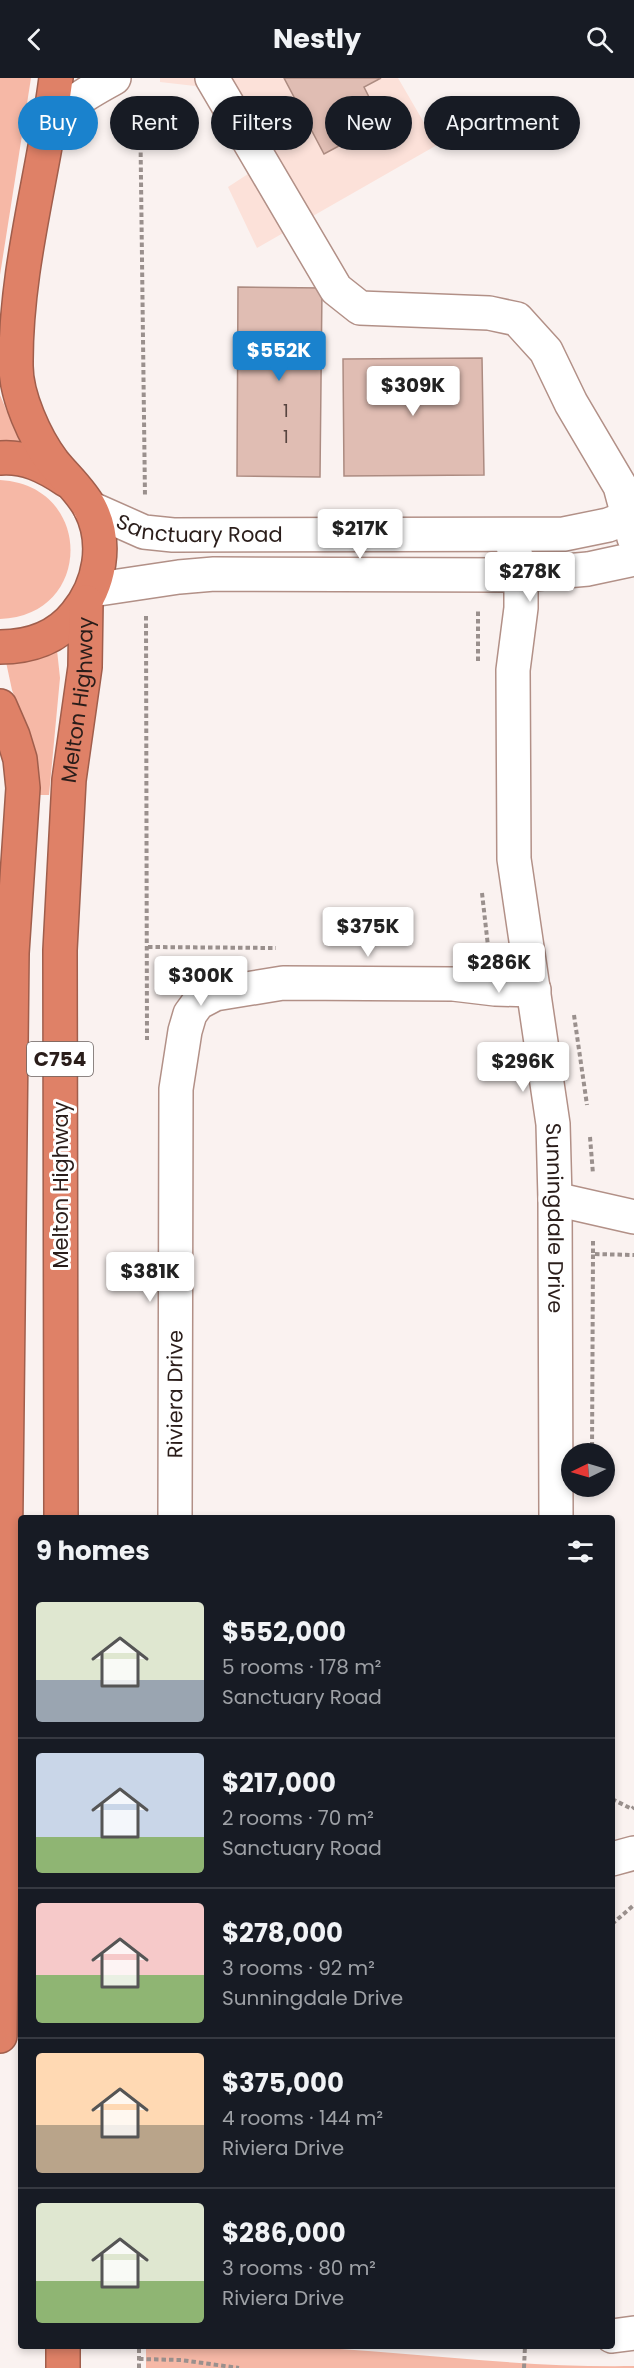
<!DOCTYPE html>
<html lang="en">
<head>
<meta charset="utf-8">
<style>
	body { margin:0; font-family:Poppins,sans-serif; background:#242831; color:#f1f3f6; height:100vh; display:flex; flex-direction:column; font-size:22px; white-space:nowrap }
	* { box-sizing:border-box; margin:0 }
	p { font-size:20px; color:#9ea1a6 }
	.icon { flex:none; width:33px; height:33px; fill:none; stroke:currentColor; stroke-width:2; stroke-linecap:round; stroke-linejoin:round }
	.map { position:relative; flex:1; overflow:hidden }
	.details { position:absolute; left:18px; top:1437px; width:597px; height:834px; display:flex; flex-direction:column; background:#171b24; border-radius:6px; box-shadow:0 3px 9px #0003 }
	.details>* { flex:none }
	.guide { position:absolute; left:18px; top:18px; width:598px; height:54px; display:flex; gap:12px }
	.needle { width:39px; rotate:265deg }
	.tools { position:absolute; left:561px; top:1365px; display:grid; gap:12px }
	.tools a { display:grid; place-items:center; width:54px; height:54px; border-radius:50%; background:#171b24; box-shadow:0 3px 9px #0003; font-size:30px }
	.price { position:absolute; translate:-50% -51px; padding:0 14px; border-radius:6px; background:#fff; color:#222; font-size:20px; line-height:39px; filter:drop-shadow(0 2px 3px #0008) }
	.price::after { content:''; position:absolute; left:50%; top:36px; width:18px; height:14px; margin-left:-9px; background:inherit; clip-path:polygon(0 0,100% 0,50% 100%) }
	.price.selected { background:#1a82cd; color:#fff }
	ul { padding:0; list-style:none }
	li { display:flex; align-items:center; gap:18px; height:150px; padding:0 18px }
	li+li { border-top:2px solid #363941 }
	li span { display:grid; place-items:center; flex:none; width:168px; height:120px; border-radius:6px; color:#555 }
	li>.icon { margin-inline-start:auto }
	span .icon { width:72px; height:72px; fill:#fffc; stroke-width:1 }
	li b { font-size:26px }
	h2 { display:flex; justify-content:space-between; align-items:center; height:72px; padding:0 18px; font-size:26px }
	.pill { padding:0 21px; border-radius:27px; background:#171b24; box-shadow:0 3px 9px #0003; font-size:21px; line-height:54px }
	.pill.selected { background:#1a82cd; color:#fff }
	header { display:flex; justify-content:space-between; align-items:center; height:78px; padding:0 18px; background:#171b24; font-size:27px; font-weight:700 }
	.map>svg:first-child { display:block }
</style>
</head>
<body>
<header><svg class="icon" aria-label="back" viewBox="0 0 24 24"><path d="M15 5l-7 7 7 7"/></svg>Nestly<svg class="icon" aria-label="search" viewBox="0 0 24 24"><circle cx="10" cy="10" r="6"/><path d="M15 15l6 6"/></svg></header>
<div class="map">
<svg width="634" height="2290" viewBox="0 0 634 2290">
	<rect width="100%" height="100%" fill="#faf2f0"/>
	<!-- built -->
	<polygon fill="#fce1d9" points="160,0 398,0 437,67 257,170 228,109 248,96 205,15 195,8 160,4"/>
	<!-- green -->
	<g fill="#f6b8a6">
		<polygon points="0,0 31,0 0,197"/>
		<polygon points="0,317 22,369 0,367"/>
		<path d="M 0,402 C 94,407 94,538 0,541 Z"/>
		<polygon points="57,572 60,600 49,717 37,717 27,653 12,612 6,584"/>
		<path d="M 146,2268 C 193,2268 241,2266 288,2268 C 404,2273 518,2290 634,2288 L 634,2290 L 146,2290 Z"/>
	</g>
	<!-- building -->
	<g fill="#e0bdb3" stroke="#ac8b81" stroke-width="1.5">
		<polygon points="284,0 381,0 364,9 382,45 324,76"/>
		<polygon points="238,209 322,210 320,399 237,398"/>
		<polygon points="482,280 484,397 344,398 343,281"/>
	</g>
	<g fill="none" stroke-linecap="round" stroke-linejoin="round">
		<!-- minor casing -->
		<g stroke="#b29087" stroke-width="36">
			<g id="minor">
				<polyline points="212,0 336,211 360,230 489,235 517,241 546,273 571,325 620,408 634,460"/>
				<path d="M 49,54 C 69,24 83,17 114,0"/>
				<path id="s1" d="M 90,430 L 144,454 L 173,457 L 564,456 L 608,447 L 634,437"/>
				<path id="s2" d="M 510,457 L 521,497 L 521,530 L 513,592 L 514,781 L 553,1046 L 555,1121 L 556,1440"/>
				<polyline points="92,512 179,499 214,496 521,497 588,491 634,481"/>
				<polyline points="555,1121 634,1139"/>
				<path id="s3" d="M 175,1440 L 176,1011 L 185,953 L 190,936 L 198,925 L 215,916 L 283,905 L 453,906 L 495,911 L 534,912"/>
				<polyline points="612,1781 634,1775"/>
				<polyline points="612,2258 634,2255"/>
			</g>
		</g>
		<!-- highway casing -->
		<g stroke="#a05e4c" stroke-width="36">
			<g id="highway">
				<path d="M 0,380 C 25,378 45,388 66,402"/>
				<path d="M 0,569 C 29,569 57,560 76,536 C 100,507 108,465 90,430 C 81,413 65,399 53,384 C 35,360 16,318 16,288 C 15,190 44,96 56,0"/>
				<polyline points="0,628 13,658 20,681 23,710 12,875 0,1958"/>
				<path id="s4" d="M 61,1440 L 60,872 L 69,702 L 85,589 L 86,524"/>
				<polyline points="63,2268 63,2290"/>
			</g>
		</g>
		<!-- path -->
		<g stroke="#9a908d" stroke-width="4" stroke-dasharray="4.5 3" stroke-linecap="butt">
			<polyline points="140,22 145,419"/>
			<polyline points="146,538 147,962"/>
			<polyline points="478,583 478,531"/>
			<polyline points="482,815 489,877"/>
			<polyline points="148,869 276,870"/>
			<polyline points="457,870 488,869"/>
			<polyline points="574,937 587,1027"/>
			<polyline points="590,1059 593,1096"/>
			<polyline points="593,1163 593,1176 634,1177"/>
			<polyline points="592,1376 593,1176"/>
			<polyline points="612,1721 632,1731 634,1729"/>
			<polyline points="612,1846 634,1827"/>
			<polyline points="139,2281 181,2282 239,2290"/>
			<polyline points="139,2290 139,2268"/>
			<polyline points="524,2290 525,2268"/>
		</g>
		<!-- minor -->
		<use href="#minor" stroke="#fff" stroke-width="33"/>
		<!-- highway -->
		<use href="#highway" stroke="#df8167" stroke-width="33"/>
	</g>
	<g text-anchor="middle" stroke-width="6" stroke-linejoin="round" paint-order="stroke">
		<!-- number labels -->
		<g font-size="18" fill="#584540">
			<text x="286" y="339">1</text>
			<text x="286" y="365">1</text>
		</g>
		<!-- shield labels -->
		<rect fill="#fff" stroke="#6a615f" stroke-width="1.5" x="27" y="964" width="66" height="34" rx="4.5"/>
		<g font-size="20" font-weight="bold" fill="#2a1d1a">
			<text x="60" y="988">C754</text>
		</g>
		<!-- street labels -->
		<g font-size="21" fill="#2a1d1a" stroke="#fff">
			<text dy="7" stroke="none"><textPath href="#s1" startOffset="114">Sanctuary Road</textPath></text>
			<text dy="7" stroke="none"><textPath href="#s4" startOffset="819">Melton Highway</textPath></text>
			<text transform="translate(61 1107) rotate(-90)" y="7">Melton Highway</text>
			<text dy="7" stroke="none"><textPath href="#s2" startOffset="688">Sunningdale Drive</textPath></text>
			<text dy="7" stroke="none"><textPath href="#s3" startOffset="124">Riviera Drive</textPath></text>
		</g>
	</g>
</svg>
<div class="tools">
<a><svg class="needle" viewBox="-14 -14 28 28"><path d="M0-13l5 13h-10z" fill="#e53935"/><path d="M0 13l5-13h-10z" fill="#9ea1a6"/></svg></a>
</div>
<b class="price selected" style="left:279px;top:304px">$552K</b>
<b class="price" style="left:413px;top:339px">$309K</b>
<b class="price" style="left:360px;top:482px">$217K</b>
<b class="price" style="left:530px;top:525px">$278K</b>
<b class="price" style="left:368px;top:880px">$375K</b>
<b class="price" style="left:499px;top:916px">$286K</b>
<b class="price" style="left:201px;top:929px">$300K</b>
<b class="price" style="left:523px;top:1015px">$296K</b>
<b class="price" style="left:150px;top:1225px">$381K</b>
<div class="guide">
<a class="pill selected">Buy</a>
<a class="pill">Rent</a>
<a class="pill">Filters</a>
<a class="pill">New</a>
<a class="pill">Apartment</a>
</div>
<section class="details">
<h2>9 homes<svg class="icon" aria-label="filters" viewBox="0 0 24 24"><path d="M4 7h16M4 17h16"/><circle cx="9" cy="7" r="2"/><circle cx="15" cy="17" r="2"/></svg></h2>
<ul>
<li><span style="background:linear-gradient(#dfe7d0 65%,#9aa5b1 0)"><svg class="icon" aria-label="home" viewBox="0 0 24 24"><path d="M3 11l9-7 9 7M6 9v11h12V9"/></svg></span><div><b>$552,000</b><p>5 rooms · 178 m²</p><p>Sanctuary Road</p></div></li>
<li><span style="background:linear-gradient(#c9d6e8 70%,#8fb573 0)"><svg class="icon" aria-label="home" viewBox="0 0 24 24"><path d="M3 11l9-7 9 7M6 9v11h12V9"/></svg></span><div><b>$217,000</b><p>2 rooms · 70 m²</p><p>Sanctuary Road</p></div></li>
<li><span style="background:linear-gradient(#f6c9c9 60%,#8fb573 0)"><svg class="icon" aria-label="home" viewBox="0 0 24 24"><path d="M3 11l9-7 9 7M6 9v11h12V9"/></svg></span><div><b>$278,000</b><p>3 rooms · 92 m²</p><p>Sunningdale Drive</p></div></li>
<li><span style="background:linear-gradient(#ffd9b3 60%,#b9a48a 0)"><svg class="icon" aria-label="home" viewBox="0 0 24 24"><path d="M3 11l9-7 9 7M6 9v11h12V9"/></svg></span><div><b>$375,000</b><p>4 rooms · 144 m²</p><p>Riviera Drive</p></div></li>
<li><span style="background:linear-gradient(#dfe7d0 65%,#8fb573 0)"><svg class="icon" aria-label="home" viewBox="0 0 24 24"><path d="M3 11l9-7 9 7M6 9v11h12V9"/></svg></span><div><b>$286,000</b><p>3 rooms · 80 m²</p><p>Riviera Drive</p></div></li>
</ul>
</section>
</div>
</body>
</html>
